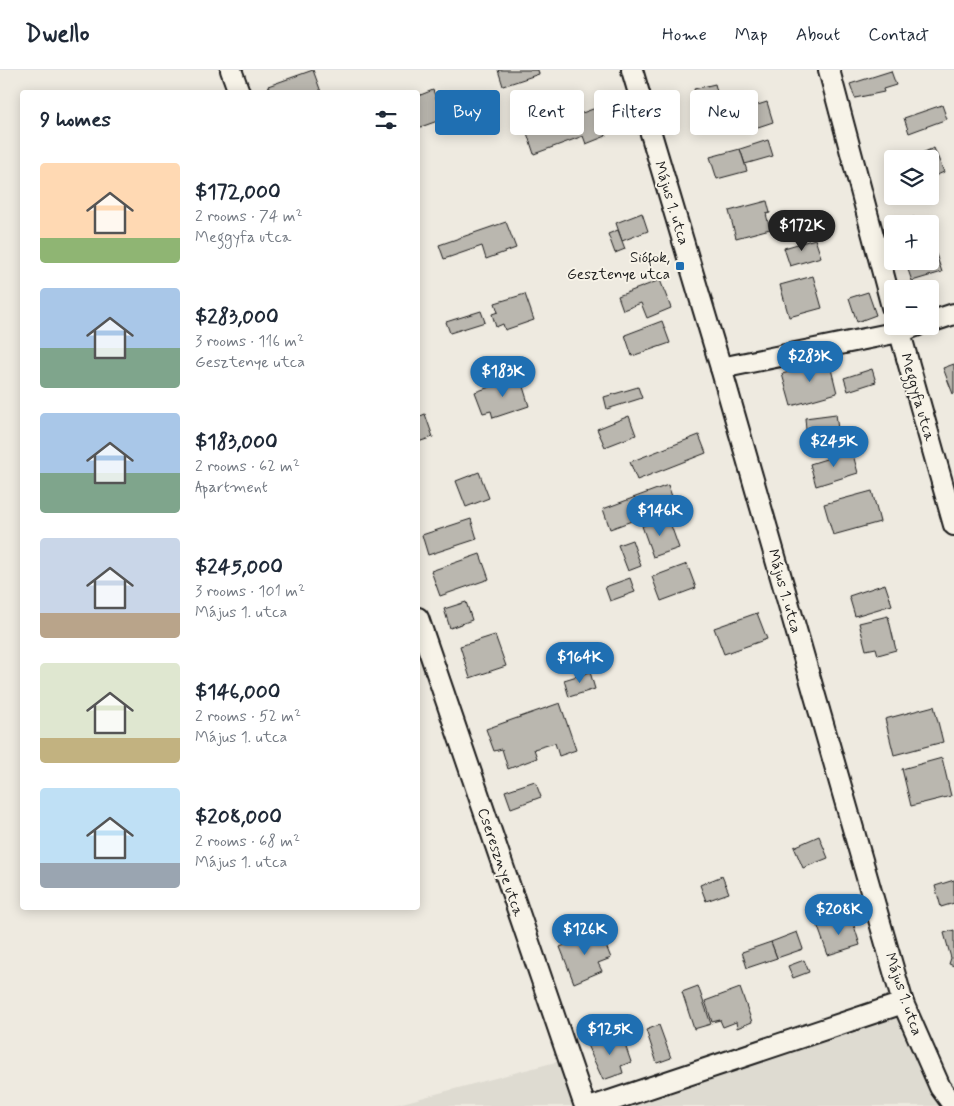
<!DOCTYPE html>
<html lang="en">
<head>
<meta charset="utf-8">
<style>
	body { margin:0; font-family:Mynerve,sans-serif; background:#f2f2f3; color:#1f2937; height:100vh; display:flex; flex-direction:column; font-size:19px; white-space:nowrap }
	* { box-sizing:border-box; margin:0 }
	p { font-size:16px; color:#747a83 }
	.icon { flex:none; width:28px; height:28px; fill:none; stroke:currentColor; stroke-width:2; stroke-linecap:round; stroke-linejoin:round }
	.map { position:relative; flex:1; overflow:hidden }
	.details { position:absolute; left:20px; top:20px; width:400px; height:820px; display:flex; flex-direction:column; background:#fff; border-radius:5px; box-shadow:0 2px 12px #0003 }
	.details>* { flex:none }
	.banner { position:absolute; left:435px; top:20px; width:444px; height:45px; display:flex; gap:10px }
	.fabs { position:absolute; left:884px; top:80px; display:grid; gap:10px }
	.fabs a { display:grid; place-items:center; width:55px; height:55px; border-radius:5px; background:#fff; box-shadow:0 2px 12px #0003; font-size:25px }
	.price { position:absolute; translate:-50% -42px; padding:0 11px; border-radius:18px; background:#1f6fb2; color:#fff; font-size:16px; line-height:32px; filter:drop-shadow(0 1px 2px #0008) }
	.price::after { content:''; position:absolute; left:50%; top:30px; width:15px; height:11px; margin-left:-8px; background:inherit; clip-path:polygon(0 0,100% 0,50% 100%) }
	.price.current { background:#222; color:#fff }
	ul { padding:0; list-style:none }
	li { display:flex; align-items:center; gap:15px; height:125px; padding:0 20px }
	li span { display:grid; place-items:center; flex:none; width:140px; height:100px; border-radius:5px; color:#555 }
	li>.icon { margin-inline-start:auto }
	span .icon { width:60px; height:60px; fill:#fffc; stroke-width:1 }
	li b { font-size:21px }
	h2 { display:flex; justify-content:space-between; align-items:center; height:60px; padding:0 20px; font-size:21px }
	.pill { padding:0 18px; border-radius:5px; background:#fff; box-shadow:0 2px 12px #0003; font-size:18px; line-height:45px }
	.pill.current { background:#1f6fb2; color:#fff }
	header { display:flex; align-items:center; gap:30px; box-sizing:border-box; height:70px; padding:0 25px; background:#fff; border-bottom:1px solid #e0e1e3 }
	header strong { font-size:24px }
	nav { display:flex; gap:28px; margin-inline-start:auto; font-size:18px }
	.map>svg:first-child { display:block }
</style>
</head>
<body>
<header>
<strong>Dwello</strong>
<nav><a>Home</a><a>Map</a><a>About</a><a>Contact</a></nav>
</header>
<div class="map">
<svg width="954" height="1036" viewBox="0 0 954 1036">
	<rect width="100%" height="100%" fill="#eeeae0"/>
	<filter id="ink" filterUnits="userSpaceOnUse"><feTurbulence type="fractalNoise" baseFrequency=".02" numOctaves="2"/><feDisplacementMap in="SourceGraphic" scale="10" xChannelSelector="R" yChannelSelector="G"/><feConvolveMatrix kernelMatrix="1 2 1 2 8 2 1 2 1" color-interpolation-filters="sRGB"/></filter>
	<g filter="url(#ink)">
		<!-- built -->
		<g fill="#dedbd1">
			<polygon points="903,933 954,1036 595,1036"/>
			<polygon points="567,989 585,1036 391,1036"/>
		</g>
		<!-- building -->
		<g fill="#bab7af" stroke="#1c1c1c">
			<polygon points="313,0 321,22 271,22 268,16"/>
			<polygon points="498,0 538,0 539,4 503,16"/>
			<polygon points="891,1 896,15 883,19 884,22 855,28 850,14"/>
			<polygon points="715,14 720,33 698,38 694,19"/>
			<polygon points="433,20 443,49 418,58 418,26"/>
			<polygon points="767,32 773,52 743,62 736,42"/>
			<polygon points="942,35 947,49 909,63 904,48"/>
			<polygon points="596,38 606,66 586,74 583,66 534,84 527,63"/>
			<polygon points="768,70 773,86 745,94 740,79"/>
			<polygon points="934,78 944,102 930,108 930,89 907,89"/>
			<polygon points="740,79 747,101 717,109 710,87"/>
			<polygon points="767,131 770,143 766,144 770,159 736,168 729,141"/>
			<polygon points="642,143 648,161 622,171 616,153"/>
			<polygon points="914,147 916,154 894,154"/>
			<polygon points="506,152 516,178 486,189 482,176 444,189 439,175"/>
			<polygon points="892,154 892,169 887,171 883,158"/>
			<polygon points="618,160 625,179 615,183 608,164"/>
			<polygon points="815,169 821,187 790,196 784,178"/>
			<polygon points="936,184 942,202 912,211 906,194 930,191 930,186"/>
			<polygon points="813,206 822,238 789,247 780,215"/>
			<polygon points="660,210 671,238 647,248 641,233 623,240 618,226"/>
			<polygon points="868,222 876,245 857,252 849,228"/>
			<polygon points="525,224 534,250 505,260 503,254 496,257 492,244 498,242 495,233"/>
			<polygon points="481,241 485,252 450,263 446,252"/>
			<polygon points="662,251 670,273 632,286 625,265"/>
			<polygon points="829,291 837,323 791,336 782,304"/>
			<polygon points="954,294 954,324 953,324 943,298"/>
			<polygon points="872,299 876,312 848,321 844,308"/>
			<polygon points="520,307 529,336 493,348 491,341 483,343 475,322"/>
			<polygon points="638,317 642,328 607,339 604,327"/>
			<polygon points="425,344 433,367 418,372 418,347"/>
			<polygon points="836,344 839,367 807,371 805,348"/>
			<polygon points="629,346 636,365 605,377 597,359"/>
			<polygon points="699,365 706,383 637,410 630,392"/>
			<polygon points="852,381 858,403 816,416 810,394"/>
			<polygon points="479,402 489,428 466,437 456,411"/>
			<polygon points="668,415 675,435 610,459 603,439"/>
			<polygon points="872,421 880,452 833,465 824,434"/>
			<polygon points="668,447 679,478 653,487 642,456"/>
			<polygon points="471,449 477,469 428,485 422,465"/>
			<polygon points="632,470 641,496 628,501 618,475"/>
			<polygon points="480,484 489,509 440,526 431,501"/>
			<polygon points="687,494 696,518 661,531 652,507"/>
			<polygon points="630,508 635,522 610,531 605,517"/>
			<polygon points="885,514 892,535 855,546 849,526"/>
			<polygon points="466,532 472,550 450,558 444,539"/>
			<polygon points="757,543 767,569 724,584 714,558"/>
			<polygon points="888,546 896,580 878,585 876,578 866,580 859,553"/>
			<polygon points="495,565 506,596 470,608 460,576"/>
			<polygon points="590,602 595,619 569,627 564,610"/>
			<polygon points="560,633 576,680 559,686 555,673 534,679 537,688 508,699 502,679 494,681 486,659"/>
			<polygon points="934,636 943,672 894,685 885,649"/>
			<polygon points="942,688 951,726 911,736 902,699"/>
			<polygon points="535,711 541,727 511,738 505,721"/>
			<polygon points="819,766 828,788 803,798 794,777"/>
			<polygon points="722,806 729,823 706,831 700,815"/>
			<polygon points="954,810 954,833 941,837 935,816"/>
			<polygon points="851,846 860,875 828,885 818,857"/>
			<polygon points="954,860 954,896 949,894 951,888 944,863"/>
			<polygon points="600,861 611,888 598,893 602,901 574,913 560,877"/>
			<polygon points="797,862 803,879 777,888 771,872"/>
			<polygon points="771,872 777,888 747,898 742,882"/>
			<polygon points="804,890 809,902 793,908 788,896"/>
			<polygon points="698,916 711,954 694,959 682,922"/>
			<polygon points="740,918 752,952 737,958 736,952 723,957 720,950 712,952 705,931"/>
			<polygon points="613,945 621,963 587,975 581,956"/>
			<polygon points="659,955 671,988 657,993 646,960"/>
			<polygon points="621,963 631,992 621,996 623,1003 603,1010 587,975"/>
		</g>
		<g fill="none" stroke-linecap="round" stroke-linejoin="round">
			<!-- minor casing -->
			<g stroke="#1c1c1c" stroke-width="24">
				<g id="minor">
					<polyline points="231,0 239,22"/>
					<polyline points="632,0 721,298 903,933 940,1017 954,1036"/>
					<polyline points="829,0 892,237"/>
					<polyline points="930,252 954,244"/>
					<polyline points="898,256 954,455"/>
					<polyline points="721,298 899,262 916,256"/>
					<polyline points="418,548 585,1036"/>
					<polyline points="595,1036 903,933"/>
				</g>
			</g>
			<!-- minor -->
			<use href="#minor" stroke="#f7f3e8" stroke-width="20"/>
		</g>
	</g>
	<!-- markers -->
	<rect fill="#1f6fb2" stroke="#f7f3e8" stroke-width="2" x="675" y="191" width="10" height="10" rx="2.5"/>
	<g text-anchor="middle" stroke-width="4" stroke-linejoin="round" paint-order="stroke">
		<!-- street labels -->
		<g font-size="15" fill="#1c1c1c" stroke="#f7f3e8">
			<text transform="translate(672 133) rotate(73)" y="5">Május 1. utca</text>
			<text transform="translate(918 327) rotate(74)" y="5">Meggyfa utca</text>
			<text transform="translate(785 521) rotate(74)" y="5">Május 1. utca</text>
			<text transform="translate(501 792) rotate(71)" y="5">Cseresznye utca</text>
			<text transform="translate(904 924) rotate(71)" y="5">Május 1. utca</text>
		</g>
		<!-- poi labels -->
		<g font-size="15" fill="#1c1c1c" stroke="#f7f3e8" text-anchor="end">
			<text x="670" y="192">Siófok,<tspan x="670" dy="17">Gesztenye utca</tspan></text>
		</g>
	</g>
</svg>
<div class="fabs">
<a><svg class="icon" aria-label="layers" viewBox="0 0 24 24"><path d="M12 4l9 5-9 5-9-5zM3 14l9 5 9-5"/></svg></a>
<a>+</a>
<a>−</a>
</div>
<b class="price current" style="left:802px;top:182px">$172K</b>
<b class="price" style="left:810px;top:313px">$283K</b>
<b class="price" style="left:503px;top:328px">$183K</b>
<b class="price" style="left:834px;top:398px">$245K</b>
<b class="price" style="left:660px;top:467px">$146K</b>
<b class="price" style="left:580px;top:614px">$164K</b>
<b class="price" style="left:839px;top:866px">$208K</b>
<b class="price" style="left:585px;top:886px">$126K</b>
<b class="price" style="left:610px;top:986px">$125K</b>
<div class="banner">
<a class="pill current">Buy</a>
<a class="pill">Rent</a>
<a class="pill">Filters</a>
<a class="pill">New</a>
</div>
<section class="details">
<h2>9 homes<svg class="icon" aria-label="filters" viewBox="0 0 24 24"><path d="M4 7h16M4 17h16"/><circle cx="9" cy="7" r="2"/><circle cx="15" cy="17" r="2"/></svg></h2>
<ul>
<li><span style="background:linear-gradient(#ffd9b3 75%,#8fb573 0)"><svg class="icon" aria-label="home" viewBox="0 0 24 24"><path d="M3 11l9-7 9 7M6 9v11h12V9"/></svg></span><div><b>$172,000</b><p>2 rooms · 74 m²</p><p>Meggyfa utca</p></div></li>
<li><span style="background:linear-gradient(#a9c7e8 60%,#7fa58c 0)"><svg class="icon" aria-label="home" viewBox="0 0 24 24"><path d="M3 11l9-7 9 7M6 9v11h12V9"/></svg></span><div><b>$283,000</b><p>3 rooms · 116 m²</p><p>Gesztenye utca</p></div></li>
<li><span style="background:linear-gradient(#a9c7e8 60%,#7fa58c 0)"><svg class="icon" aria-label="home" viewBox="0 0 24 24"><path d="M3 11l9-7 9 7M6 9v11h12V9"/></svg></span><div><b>$183,000</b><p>2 rooms · 62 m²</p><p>Apartment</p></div></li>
<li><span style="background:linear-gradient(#c9d6e8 75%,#b9a48a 0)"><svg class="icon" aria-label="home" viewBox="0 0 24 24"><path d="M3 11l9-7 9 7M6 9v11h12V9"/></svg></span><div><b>$245,000</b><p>3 rooms · 101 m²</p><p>Május 1. utca</p></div></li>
<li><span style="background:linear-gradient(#dfe7d0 75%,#c2b280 0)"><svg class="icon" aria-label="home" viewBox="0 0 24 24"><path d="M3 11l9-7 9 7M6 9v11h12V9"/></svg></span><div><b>$146,000</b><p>2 rooms · 52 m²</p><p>Május 1. utca</p></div></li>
<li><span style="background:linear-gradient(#bfe0f5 75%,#9aa5b1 0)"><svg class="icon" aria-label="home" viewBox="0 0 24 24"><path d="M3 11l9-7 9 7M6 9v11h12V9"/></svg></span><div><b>$208,000</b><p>2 rooms · 68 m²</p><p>Május 1. utca</p></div></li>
</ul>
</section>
</div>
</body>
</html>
